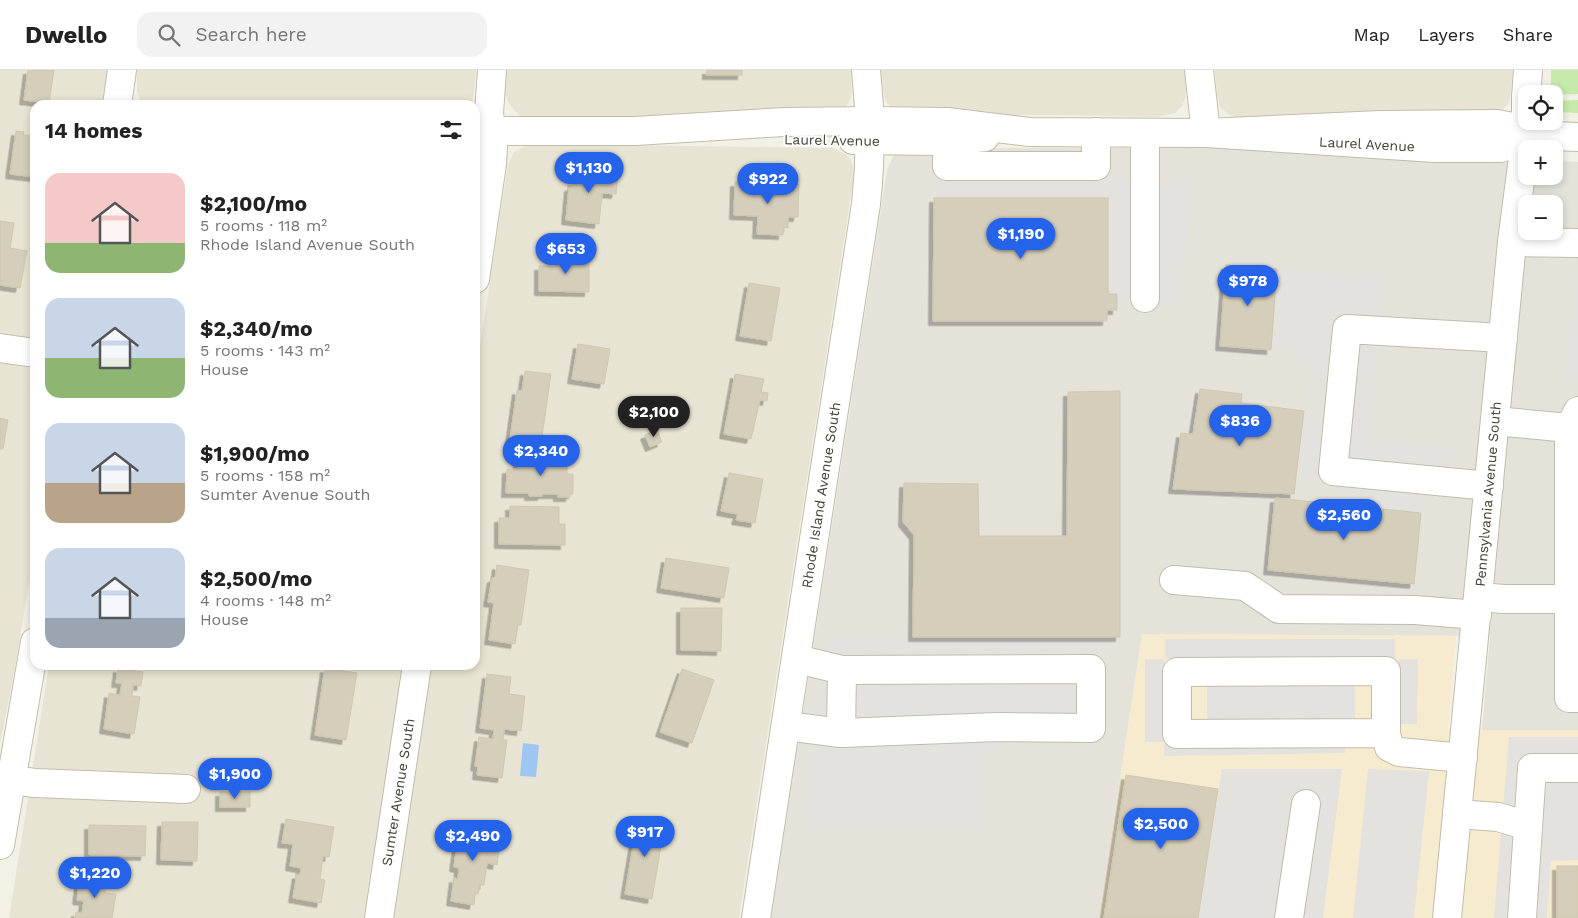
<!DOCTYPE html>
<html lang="en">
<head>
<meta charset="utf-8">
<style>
	body { margin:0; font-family:"Work Sans",sans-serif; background:#f2f2f2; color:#222; height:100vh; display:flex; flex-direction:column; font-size:19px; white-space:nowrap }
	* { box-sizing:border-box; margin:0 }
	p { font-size:16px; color:#767676 }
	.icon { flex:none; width:28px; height:28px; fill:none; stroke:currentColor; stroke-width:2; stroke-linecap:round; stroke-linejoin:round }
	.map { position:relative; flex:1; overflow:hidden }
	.panel { position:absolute; left:30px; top:30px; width:450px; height:570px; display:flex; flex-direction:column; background:#fff; border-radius:15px; box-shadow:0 2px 8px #0003 }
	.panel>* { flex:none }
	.tools { position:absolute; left:1518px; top:15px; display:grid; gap:10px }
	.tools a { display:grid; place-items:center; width:45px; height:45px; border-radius:10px; background:#fff; box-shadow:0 2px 8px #0003; font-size:25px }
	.price { position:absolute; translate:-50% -42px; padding:0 11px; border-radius:18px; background:#2563eb; color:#fff; font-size:16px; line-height:32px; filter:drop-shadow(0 1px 2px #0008) }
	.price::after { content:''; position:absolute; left:50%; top:30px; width:15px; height:11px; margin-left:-8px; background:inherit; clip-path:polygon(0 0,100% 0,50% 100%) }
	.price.selected { background:#222; color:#fff }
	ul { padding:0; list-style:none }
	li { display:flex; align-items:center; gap:15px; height:125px; padding:0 15px }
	li span { display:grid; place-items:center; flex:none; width:140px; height:100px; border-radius:15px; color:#555 }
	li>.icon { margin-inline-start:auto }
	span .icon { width:60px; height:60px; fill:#fffc; stroke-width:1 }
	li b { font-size:21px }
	h2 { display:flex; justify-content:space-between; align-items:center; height:60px; padding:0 15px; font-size:21px }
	header { display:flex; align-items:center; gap:30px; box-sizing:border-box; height:70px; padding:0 25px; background:#fff; border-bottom:1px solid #e0e0e0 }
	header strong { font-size:24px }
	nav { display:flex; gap:28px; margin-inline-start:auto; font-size:18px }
	.search { width:350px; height:45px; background:#f2f2f2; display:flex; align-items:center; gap:12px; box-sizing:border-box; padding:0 18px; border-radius:15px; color:#767676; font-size:19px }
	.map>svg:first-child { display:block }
</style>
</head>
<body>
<header>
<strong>Dwello</strong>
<div class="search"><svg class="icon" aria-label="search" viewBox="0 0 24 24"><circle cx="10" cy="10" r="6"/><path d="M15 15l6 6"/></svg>Search here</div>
<nav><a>Map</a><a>Layers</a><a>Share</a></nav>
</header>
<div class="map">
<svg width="1578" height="848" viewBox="0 0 1578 848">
	<defs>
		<filter id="shadow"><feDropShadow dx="-4.5" dy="4.5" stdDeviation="0" flood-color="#0004"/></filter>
	</defs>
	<rect width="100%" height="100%" fill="#f3f1e5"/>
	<!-- residential -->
	<g fill="#e8e4d3">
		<polygon points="0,0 109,0 104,35 35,35 35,269 0,264"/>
		<polygon points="137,0 476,0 474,25 470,35 145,35 140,29 137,22"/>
		<polygon points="506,0 851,0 852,24 848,34 839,42 833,43 526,48 520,46 508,33 505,23"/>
		<polygon points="881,0 1185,0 1186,26 1182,36 1175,43 1158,47 1044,45 906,45 895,41 886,32 884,26"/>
		<polygon points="1215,0 1513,0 1510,29 1508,34 1498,44 1240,49 1228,44 1220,37 1217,25"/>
		<polygon points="536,74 832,78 846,84 850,89 853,96 854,105 739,848 392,848 431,595 475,595 475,308 508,94 514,82 527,75"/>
		<polygon points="0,291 35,299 35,476 14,604 0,673"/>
		<polygon points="49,595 403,595 364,848 9,848"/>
	</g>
	<!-- commercial -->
	<polygon fill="#f6ebcf" points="1142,564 1456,566 1448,660 1578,660 1578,848 1099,848"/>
	<!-- industrial -->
	<path fill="#e5e2da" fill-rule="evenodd" d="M 908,78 L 1226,78 L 1526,90 L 1526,106 L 1554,106 L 1554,91 L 1578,92 L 1578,660 L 1482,660 L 1490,566 L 1142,564 L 1099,848 L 771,848 L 886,107 L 888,97 L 893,87 L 898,82 ZM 1526,134 L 1554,134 L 1554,161 L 1526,161 Z"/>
	<!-- green -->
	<g fill="#c6e9ac">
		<polygon points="1551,0 1578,0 1578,24 1554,25 1554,24 1551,24"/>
		<polygon points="1578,30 1578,43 1560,42 1554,40 1554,31"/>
	</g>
	<!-- parking -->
	<g fill="#e4e2de">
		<polygon points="934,105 1108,106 1108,128 934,128"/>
		<polygon points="1195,108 1177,235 1117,235 1117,224 1113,223 1112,109"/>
		<polygon points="1277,199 1384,207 1369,371 1456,378 1454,398 1425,396 1421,443 1339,435 1341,412 1296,407 1304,341 1326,343 1328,324 1308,322 1311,296 1293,295 1295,282 1271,280"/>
		<polygon points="1575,208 1578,208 1578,310 1564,309"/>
		<polygon points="828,567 1105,567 1105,671 1019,669 980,688 980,758 803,755"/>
		<polygon points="1165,569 1395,569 1395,589 1165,588"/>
		<rect x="1145" y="589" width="19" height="83"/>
		<polygon points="1399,589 1418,589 1417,654 1398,654"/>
		<polygon points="1355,612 1355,651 1207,651 1207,613"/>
		<polygon points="1509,667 1578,667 1578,790 1551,791 1547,848 1494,848"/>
		<polygon points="1345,673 1345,683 1164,686 1164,674"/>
		<polygon points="1222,699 1342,699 1323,848 1198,848"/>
		<polygon points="1368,699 1429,701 1414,848 1353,848"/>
	</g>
	<!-- water -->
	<polygon fill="#9fc5f3" points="523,673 539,675 536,707 520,706"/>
	<!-- building -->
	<g fill="#d5ceba" stroke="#d0c7ad" filter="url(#shadow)">
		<polygon points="28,0 54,0 49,33 24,30"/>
		<rect x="707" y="0" width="35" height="5"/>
		<polygon points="16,61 24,62 23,65 35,66 35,107 10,104"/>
		<polygon points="580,96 605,98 604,104 618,105 616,124 602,123 599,154 566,150 569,117 572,117 573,111 578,112"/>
		<polygon points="735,112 799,114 798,147 788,147 788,158 783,157 783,165 757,164 758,146 734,145"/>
		<polygon points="934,128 1108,128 1108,224 1117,224 1117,240 1107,240 1107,251 933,251"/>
		<polygon points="0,151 14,153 10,178 27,181 20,218 0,215"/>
		<polygon points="559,184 589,185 589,222 539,221 539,196 559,196"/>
		<polygon points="1226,195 1277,199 1271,280 1220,276"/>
		<polygon points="749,213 780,218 771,271 740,266"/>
		<polygon points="578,274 610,279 604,314 572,309"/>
		<polygon points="525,301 551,304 541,373 510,369 517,320 522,321"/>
		<polygon points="735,304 764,309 761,322 768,323 767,331 760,330 751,369 724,364"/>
		<polygon points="1200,319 1242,324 1241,333 1304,341 1294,424 1173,419 1181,363 1193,364"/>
		<polygon points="1120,321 1120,567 913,567 914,465 903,452 904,413 978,414 979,466 1067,466 1068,322"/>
		<polygon points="0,348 8,350 3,379 0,379"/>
		<polygon points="657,360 662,372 650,377 645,365"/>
		<polygon points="518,387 567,388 567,404 573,404 573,424 570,424 570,427 558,427 558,424 542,424 542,426 529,426 529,423 506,423 507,399 518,399"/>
		<polygon points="729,403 763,409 755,453 736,450 738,444 721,441"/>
		<polygon points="1275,428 1421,443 1414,514 1268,500"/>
		<polygon points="510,436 559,437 559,454 565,454 565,475 499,474 499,448 510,448"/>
		<polygon points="666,488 729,498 724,528 661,518"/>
		<polygon points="497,495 529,500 521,555 518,555 515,574 489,570 494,533 488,532 492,508 495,508"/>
		<polygon points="681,538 722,538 721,581 681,580"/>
		<polygon points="118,598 143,602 141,616 133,615 132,626 140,627 134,664 104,659 109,623 120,625 122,613 116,613"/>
		<polygon points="325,598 357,603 346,670 315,665"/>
		<polygon points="682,599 714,610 692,673 660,662"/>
		<polygon points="487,604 511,607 509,624 525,626 521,661 504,659 503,670 507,670 502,708 477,705 478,697 475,696 479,667 493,669 494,660 480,658"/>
		<polygon points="1126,705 1218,719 1198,848 1104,848"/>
		<rect x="220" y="722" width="30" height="15"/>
		<polygon points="638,747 665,752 652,829 625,824"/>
		<polygon points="286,749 334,757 329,787 323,786 320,809 325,810 321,833 293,828 297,804 300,805 301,798 290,796 293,774 282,773"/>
		<polygon points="162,752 198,752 197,791 161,790"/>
		<polygon points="89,755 146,756 145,786 89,785"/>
		<polygon points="457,757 468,759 467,761 484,764 485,760 501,762 497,795 487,793 484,815 479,815 478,824 475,824 474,835 451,831 454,808 458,809 459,798 454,797 457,775 454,774"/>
		<rect x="1557" y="796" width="21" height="52"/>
		<polygon points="80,807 107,811 105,823 116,824 112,848 75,848 76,842 82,843 84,831 77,830"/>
	</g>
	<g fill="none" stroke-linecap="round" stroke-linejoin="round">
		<!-- minor casing -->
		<g stroke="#c2bdaa" stroke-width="30">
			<g id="minor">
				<polyline points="117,35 122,0"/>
				<polyline points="475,61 635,61 784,52 870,51 947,52 1030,62 1206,63 1199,0"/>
				<polyline points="1526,65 1513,73 1501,78 1435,78 1206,63 1380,55 1497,54 1513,57 1526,65 1578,67"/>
				<polyline points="853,70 947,71 985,67"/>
				<polyline points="947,71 947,96 1096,96 1096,62"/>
				<polyline points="1512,172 1578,173"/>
				<polyline points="475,209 492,94 493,77 489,43 492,0"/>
				<polyline points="1145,228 1145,63"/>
				<polyline points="0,278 35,283"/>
				<polyline points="1578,341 1569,358 1569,628 1578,628"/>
				<polyline points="1495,351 1569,358"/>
				<polyline points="1489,416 1333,401 1347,259 1503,268"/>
				<polyline points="1174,510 1245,516 1279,539 1415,540 1477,545"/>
				<polyline points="1479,527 1504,529 1569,529"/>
				<polyline points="786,656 841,663 997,657 1091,658 1091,599 842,600 797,589"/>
				<polyline points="841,663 842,600"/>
				<polyline points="1386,663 1177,664 1177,602 1386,601 1386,663 1389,677 1399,682 1463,688"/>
				<polyline points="11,710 35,713 186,719"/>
				<polyline points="1457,744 1498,747 1528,756"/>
				<polyline points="0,775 35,572"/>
				<polyline points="379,848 417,595"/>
				<path d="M 756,848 L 824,404 L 866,134 C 871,89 871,45 866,0"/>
				<polyline points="1289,848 1306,734"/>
				<polyline points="1447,848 1512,172 1526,65 1526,27 1528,0"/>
				<polyline points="1522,848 1532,698 1578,698"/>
			</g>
		</g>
		<!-- minor -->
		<use href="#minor" stroke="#fff" stroke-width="28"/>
	</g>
	<g text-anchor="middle" stroke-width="4" stroke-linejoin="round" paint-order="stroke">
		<!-- street labels -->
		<g font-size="14" fill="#464234" stroke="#fff">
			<text transform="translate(832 70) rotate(1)" y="5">Laurel Avenue</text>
			<text transform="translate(1367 74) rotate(3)" y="5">Laurel Avenue</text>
			<text transform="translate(1488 424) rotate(-85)" y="5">Pennsylvania Avenue South</text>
			<text transform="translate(821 425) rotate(-81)" y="5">Rhode Island Avenue South</text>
			<text transform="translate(398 722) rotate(-81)" y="5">Sumter Avenue South</text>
		</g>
	</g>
</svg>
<div class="tools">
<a><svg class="icon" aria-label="locate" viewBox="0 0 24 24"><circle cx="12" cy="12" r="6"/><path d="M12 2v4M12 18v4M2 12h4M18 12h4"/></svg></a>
<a>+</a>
<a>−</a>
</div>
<b class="price" style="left:589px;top:124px">$1,130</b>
<b class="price" style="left:768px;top:135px">$922</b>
<b class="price" style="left:1021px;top:190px">$1,190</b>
<b class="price" style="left:566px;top:205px">$653</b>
<b class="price" style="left:1248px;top:237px">$978</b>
<b class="price selected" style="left:654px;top:368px">$2,100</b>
<b class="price" style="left:1240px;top:377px">$836</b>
<b class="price" style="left:541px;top:407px">$2,340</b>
<b class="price" style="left:1344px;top:471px">$2,560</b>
<b class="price" style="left:235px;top:730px">$1,900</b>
<b class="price" style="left:1161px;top:780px">$2,500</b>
<b class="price" style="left:645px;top:788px">$917</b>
<b class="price" style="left:473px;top:792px">$2,490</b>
<b class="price" style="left:95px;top:829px">$1,220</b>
<section class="panel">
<h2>14 homes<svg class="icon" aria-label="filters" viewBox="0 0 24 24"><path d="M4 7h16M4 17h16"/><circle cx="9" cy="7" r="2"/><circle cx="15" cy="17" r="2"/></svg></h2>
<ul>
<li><span style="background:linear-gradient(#f6c9c9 70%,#8fb573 0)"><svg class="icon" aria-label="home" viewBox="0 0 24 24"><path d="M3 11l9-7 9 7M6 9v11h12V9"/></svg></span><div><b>$2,100/mo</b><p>5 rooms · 118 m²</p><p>Rhode Island Avenue South</p></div></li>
<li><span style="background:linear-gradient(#c9d6e8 60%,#8fb573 0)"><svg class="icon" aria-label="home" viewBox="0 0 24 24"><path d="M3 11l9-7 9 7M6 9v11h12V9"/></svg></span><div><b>$2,340/mo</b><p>5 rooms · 143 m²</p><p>House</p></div></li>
<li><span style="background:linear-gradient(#c9d6e8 60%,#b9a48a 0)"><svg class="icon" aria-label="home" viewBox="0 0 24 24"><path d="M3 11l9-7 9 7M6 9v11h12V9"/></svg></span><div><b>$1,900/mo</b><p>5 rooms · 158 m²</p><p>Sumter Avenue South</p></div></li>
<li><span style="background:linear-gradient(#c9d6e8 70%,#9aa5b1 0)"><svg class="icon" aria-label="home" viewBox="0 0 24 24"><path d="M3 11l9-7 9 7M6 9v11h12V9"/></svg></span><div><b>$2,500/mo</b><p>4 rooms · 148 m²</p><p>House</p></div></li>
</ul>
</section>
</div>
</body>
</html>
